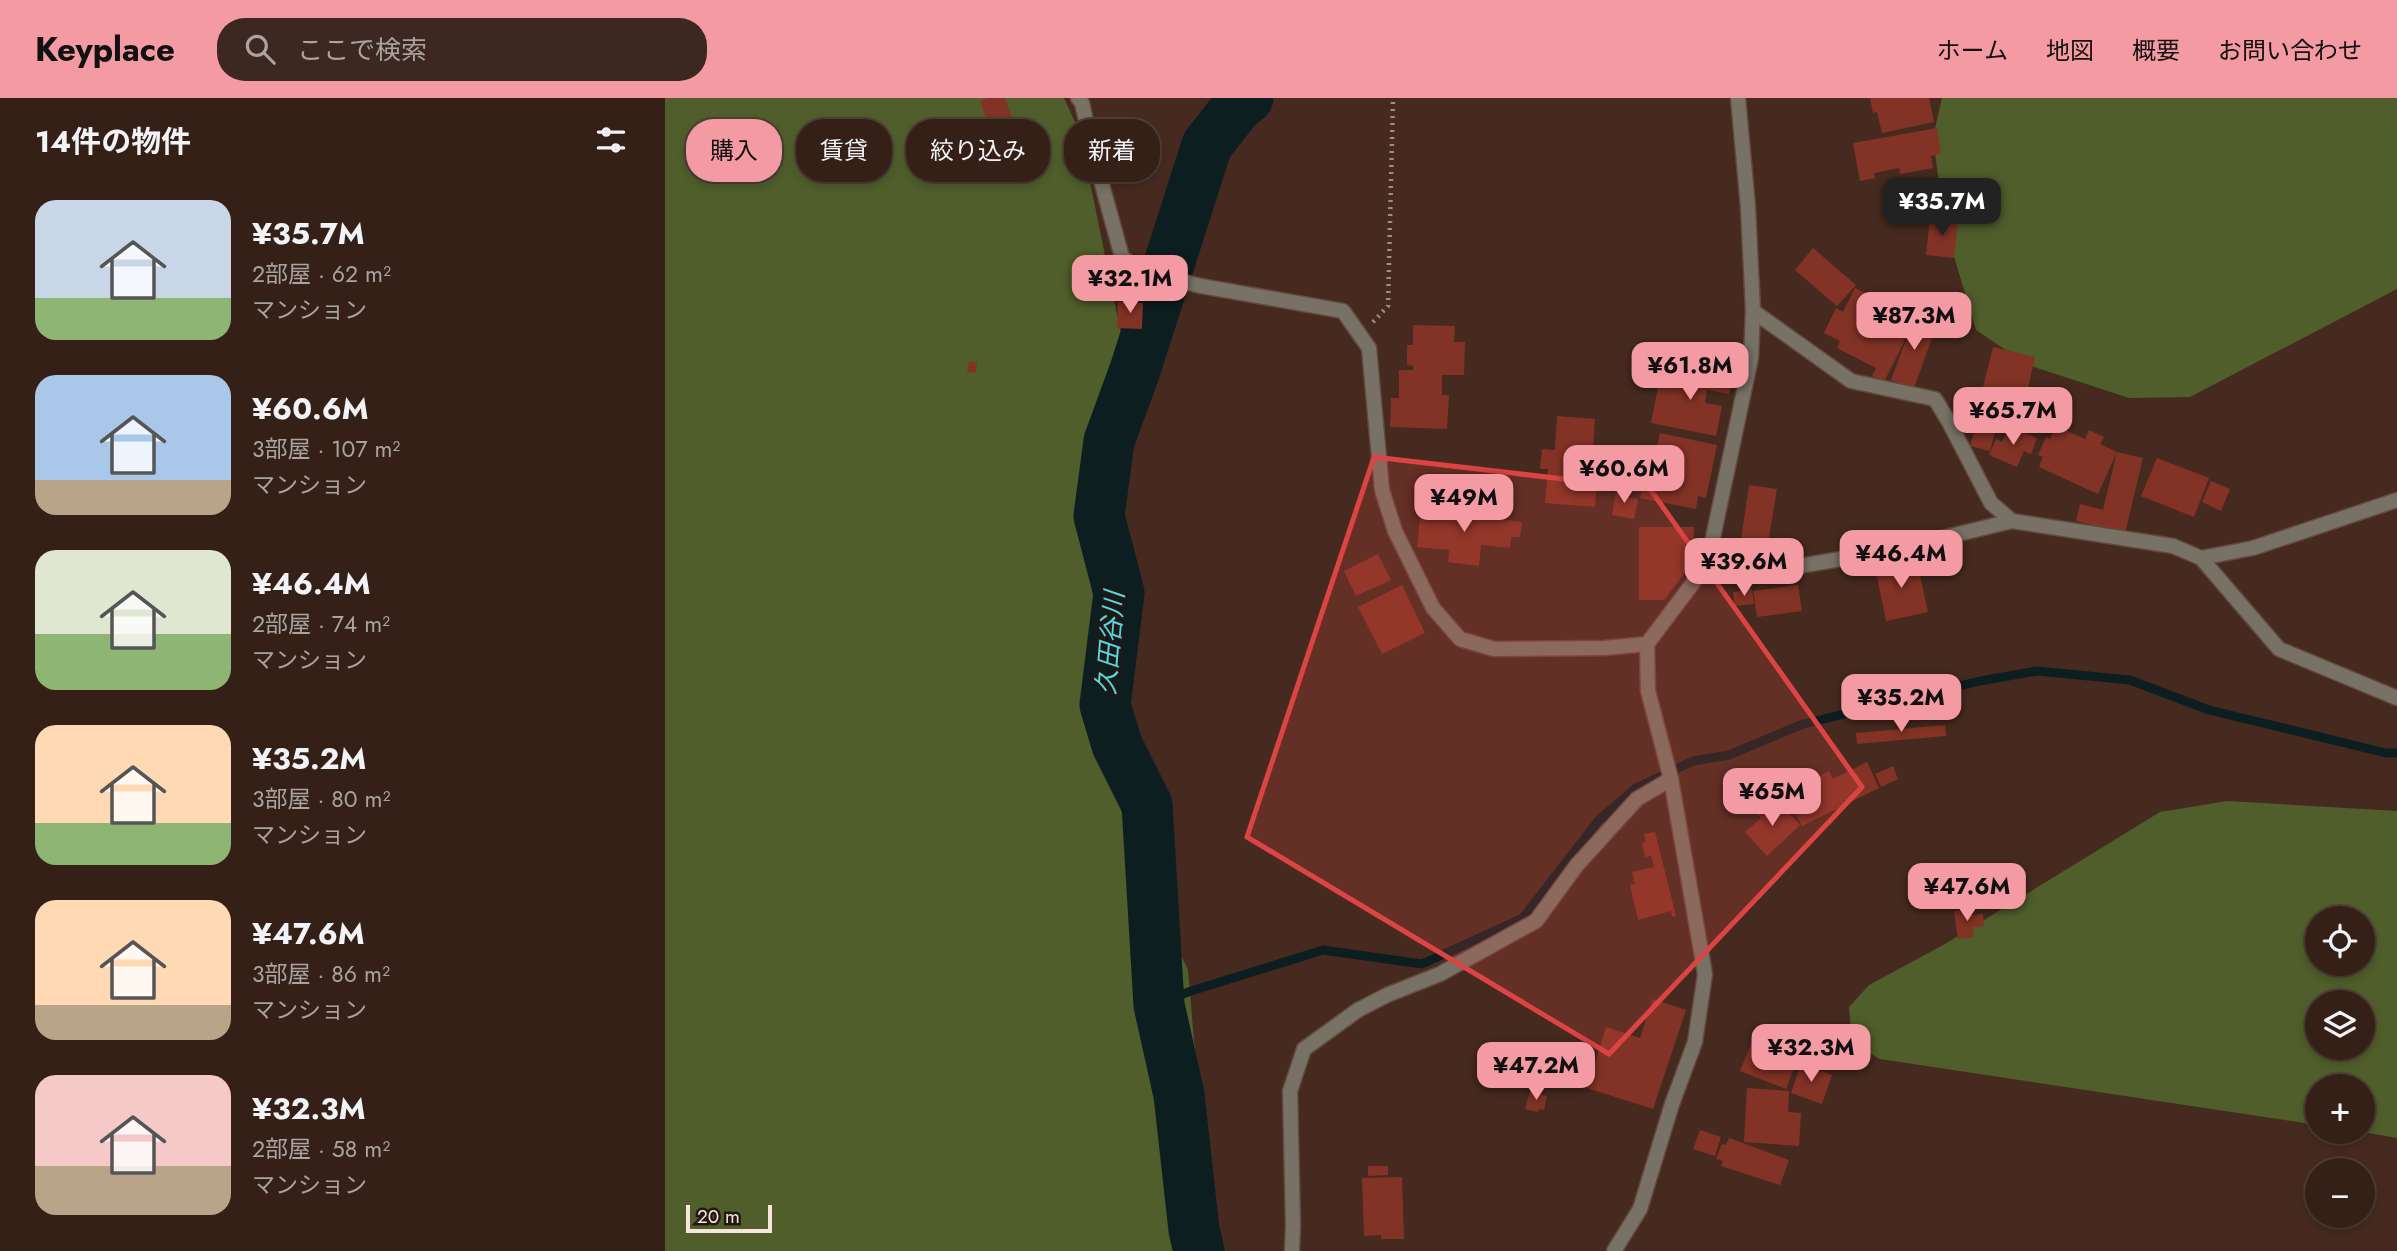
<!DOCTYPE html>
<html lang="ja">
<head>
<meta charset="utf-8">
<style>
	body { margin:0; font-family:Jost,"Noto Sans JP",sans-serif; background:#3c2820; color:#f1f3f6; height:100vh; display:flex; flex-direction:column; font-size:26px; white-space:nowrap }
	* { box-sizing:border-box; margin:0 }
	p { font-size:23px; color:#a9a3a1 }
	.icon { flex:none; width:38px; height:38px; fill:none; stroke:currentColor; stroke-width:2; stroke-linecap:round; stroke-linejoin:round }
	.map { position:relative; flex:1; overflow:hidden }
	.details { display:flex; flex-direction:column; background:#342017; width:665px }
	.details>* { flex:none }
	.banner { position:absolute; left:21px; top:21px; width:665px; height:63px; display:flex; gap:14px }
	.buttons { position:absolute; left:1640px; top:808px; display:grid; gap:14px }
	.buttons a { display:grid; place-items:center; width:70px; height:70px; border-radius:50%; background:#342017; box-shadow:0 4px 10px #0003,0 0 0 2px #4e3e36; font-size:35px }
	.scale { position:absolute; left:21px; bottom:18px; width:86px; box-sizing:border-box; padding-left:7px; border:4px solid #f8e5de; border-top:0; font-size:19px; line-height:24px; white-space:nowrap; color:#f8e5de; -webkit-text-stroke:5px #231712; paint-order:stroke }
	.price { position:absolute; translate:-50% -60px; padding:0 16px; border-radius:14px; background:#f49aa2; color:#111; font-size:23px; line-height:46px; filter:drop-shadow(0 2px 4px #0008) }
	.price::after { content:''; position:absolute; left:50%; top:42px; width:21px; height:16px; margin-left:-10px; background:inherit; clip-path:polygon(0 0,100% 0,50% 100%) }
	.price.current { background:#222; color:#fff }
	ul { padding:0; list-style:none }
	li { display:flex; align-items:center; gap:21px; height:175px; padding:0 35px }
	li span { display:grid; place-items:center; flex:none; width:196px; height:140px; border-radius:21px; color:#555 }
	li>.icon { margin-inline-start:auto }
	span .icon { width:84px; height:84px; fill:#fffc; stroke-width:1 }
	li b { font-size:30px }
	h2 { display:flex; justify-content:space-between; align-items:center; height:84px; padding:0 35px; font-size:30px }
	.tag { padding:0 24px; border-radius:28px; background:#342017; box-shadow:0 4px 10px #0003,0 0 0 2px #4e3e36; font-size:24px; line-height:63px }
	.tag.current { background:#f49aa2; color:#111 }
	header { display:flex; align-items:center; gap:42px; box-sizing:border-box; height:98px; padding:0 35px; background:#f49aa2; color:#111 }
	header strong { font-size:33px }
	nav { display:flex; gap:38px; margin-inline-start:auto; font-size:24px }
	.search { width:490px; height:63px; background:#3c2820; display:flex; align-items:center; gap:18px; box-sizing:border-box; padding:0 24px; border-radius:28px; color:#a9a3a1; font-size:26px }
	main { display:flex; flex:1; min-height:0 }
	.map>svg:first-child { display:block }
</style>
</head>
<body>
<header>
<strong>Keyplace</strong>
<div class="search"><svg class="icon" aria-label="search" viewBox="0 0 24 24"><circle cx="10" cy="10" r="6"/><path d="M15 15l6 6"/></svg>ここで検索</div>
<nav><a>ホーム</a><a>地図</a><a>概要</a><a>お問い合わせ</a></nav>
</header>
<main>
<section class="details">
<h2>14件の物件<svg class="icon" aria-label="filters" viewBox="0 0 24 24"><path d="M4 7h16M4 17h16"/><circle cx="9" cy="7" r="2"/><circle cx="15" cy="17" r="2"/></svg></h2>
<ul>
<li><span style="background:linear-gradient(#c9d6e8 70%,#8fb573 0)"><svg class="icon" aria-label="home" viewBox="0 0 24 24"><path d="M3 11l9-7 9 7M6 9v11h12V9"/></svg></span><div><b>¥35.7M</b><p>2部屋 · 62 m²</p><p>マンション</p></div></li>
<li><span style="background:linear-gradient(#a9c7e8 75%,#b9a48a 0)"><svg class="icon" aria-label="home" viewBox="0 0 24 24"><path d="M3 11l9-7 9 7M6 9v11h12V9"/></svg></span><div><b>¥60.6M</b><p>3部屋 · 107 m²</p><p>マンション</p></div></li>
<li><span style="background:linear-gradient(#dfe7d0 60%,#8fb573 0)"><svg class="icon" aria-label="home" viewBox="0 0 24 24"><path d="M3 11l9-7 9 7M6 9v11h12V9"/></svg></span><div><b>¥46.4M</b><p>2部屋 · 74 m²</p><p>マンション</p></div></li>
<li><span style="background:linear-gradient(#ffd9b3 70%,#8fb573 0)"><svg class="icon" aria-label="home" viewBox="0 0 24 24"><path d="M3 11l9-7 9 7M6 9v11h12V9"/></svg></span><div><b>¥35.2M</b><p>3部屋 · 80 m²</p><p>マンション</p></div></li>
<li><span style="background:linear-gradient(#ffd9b3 75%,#b9a48a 0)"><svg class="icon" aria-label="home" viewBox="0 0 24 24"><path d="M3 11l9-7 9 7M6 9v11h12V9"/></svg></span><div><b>¥47.6M</b><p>3部屋 · 86 m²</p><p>マンション</p></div></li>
<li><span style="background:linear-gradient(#f6c9c9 65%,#b9a48a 0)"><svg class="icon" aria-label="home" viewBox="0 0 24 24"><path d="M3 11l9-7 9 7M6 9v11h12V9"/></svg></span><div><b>¥32.3M</b><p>2部屋 · 58 m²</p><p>マンション</p></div></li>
</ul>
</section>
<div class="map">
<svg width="1732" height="1153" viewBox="0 0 1732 1153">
	<rect width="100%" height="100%" fill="#462a1f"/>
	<!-- green -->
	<g fill="#4f5e2b" fill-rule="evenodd">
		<polygon points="0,0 399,0 415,35 462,265 455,319 430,396 445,502 432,618 466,686 481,763 508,841 523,872 538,1047 551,1111 551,1153 0,1153"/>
		<polygon points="1277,0 1732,0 1732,191 1525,299 1464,300 1363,267 1311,232 1279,125 1268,39"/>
		<path d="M 1562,703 L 1732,713 L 1732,1040 L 1698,1034 L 1698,989 L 1652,989 L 1652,1027 L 1215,961 L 1187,946 L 1184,909 L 1204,887 L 1280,846 L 1495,714 ZM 1652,821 L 1698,821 L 1698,866 L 1652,866 ZM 1652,905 L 1698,905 L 1698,950 L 1652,950 Z"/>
	</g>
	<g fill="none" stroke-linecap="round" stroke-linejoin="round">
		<!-- stream -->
		<polyline stroke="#0d1e20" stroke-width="9" points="494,907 523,894 658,852 757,866 858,820 934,722 971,690 1028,663 1064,657 1138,626 1315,583 1372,573 1465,582 1544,612 1721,655 1732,655"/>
		<!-- river -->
		<polyline stroke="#0d1e20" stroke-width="51" points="534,1153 529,1132 514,997 494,907 482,707 452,647 440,607 454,495 434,418 444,343 470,272 542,47 572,9 583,0"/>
	</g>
	<!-- building -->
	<g fill="#833325">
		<polygon points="325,0 340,0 347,20 324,28 315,3"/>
		<polygon points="1205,0 1264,0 1269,24 1217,35 1212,14 1208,15"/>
		<polygon points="1272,30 1276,56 1266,58 1268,70 1235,76 1234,70 1209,75 1210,80 1195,83 1188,45"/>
		<polygon points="1265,119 1293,122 1289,160 1261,157"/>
		<polygon points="1148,150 1191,187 1172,208 1130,172"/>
		<polygon points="1190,190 1239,214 1230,232 1242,238 1219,284 1207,278 1211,270 1172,250 1175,243 1159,235 1171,210 1178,214"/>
		<polygon points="453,204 478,205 477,231 452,230"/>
		<polygon points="1250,218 1272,226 1249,290 1226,282"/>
		<polygon points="748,227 790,228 789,244 800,244 799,277 777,277 777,297 784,297 782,331 725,329 726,300 734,300 734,272 748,272 748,268 742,267 742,247 748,247"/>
		<polygon points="1328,249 1370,259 1356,320 1313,310"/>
		<polygon points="304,263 312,265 311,275 302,274"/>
		<polygon points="1046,272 1068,276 1064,296 1042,292 1040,305 1057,308 1051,338 986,325 996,274 1044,284"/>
		<polygon points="892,318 930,321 926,381 932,382 930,409 880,405 883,371 875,371 877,351 890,352"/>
		<polygon points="1313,321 1332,326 1325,353 1305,348"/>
		<polygon points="1344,328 1372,340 1366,356 1359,353 1352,369 1324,357 1331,341 1337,344"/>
		<polygon points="1391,328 1420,341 1424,332 1439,339 1435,346 1452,354 1433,396 1374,369 1378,359 1373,357 1381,339 1385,341"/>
		<polygon points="995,335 1052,347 1041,400 1033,398 1031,411 975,400 982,364 988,366"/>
		<polygon points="1452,354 1478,360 1460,435 1411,423 1415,406 1438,412"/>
		<polygon points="1492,360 1544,380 1529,419 1476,398"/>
		<polygon points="1546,383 1565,391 1556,413 1537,404"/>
		<polygon points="1084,387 1112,391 1102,451 1080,448 1081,443 1076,442"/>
		<polygon points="951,391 962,392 961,399 973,401 969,421 947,417"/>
		<polygon points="756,411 857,424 855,439 846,439 845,450 816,447 814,468 783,464 784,452 752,449"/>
		<polygon points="974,429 1029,429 1028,464 999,502 974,502"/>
		<polygon points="713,456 726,482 691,498 679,473"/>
		<polygon points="1251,460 1263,514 1221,523 1210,469"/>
		<polygon points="737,487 760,535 717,556 693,509"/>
		<polygon points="1133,487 1137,513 1092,519 1088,493"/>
		<polygon points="1087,491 1089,506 1070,508 1068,494"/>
		<polygon points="1280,627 1281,638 1192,646 1191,635"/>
		<polygon points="1202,664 1214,690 1137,728 1124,702 1139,695 1136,687 1164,673 1168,681"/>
		<polygon points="1228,668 1233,681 1216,689 1210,676"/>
		<polygon points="1113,703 1135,727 1102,758 1080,734 1096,720 1093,716 1103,706 1106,710"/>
		<polygon points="990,734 1011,818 1007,819 1006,813 973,822 965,787 970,786 967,774 989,769 986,758 980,759 977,745 981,744 979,736"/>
		<polygon points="1307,811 1307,817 1318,816 1319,828 1308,829 1309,839 1293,841 1289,813"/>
		<polygon points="988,901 1021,912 988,1011 922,990 941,929 975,940"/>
		<polygon points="1088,941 1133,959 1121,991 1075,973"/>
		<polygon points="1136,966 1167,977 1157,1006 1126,995"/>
		<polygon points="1082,990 1124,993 1123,1014 1136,1015 1134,1048 1079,1044"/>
		<polygon points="865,993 882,998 879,1012 874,1011 873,1014 860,1011"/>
		<polygon points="1035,1032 1056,1039 1050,1058 1028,1051"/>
		<polygon points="1064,1040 1124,1062 1115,1087 1056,1068 1058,1063 1051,1061 1057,1046 1061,1047"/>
		<polygon points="703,1068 723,1068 723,1077 703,1078"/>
		<polygon points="737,1079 739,1141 716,1141 716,1137 699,1138 697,1080"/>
	</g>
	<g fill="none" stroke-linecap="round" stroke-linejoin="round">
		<!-- minor casing -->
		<g stroke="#62483e" stroke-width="17">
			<g id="minor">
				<polyline points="413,0 417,5 427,50 457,159 474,173 536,188 678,213 704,250 717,392 730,433 768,510 795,541 829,551 939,550 982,546"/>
				<polyline points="1088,213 1186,283 1270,301 1284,324 1326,405 1347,423"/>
				<polyline points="1536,460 1588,450 1732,402"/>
				<polyline points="1037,473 1087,476 1223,453 1347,423 1508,448 1536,460 1614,551 1732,600"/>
				<polyline points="627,1153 628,1127 625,993 639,951 693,912 722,897 775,876 871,823 912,767 972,701 1006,681"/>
				<polyline points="949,1153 975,1111 1007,1006 1030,944 1040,876 1006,681 983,593 982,546 1037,473 1046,449 1086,260 1088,213 1083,109 1073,0"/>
			</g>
		</g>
		<!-- path -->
		<polyline stroke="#a38c83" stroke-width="4.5" stroke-dasharray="2 5" stroke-linecap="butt" points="708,224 723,208 728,0"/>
		<!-- minor -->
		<use href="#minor" stroke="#777265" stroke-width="14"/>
	</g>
	<!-- marked area -->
	<path fill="#db4443" fill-opacity="0.2" stroke="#db4443" stroke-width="5" stroke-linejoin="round" d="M 709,359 L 985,391 L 1197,689 L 944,956 L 582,739 Z"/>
	<g text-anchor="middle" stroke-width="5" stroke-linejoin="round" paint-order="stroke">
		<!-- water labels -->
		<g font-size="26" font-style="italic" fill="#52d7e4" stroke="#231712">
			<text transform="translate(445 545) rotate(-85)" y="9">久田谷川</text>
		</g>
	</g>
</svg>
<div class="buttons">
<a><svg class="icon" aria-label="locate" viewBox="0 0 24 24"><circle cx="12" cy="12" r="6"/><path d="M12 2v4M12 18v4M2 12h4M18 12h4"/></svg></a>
<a><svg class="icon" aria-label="layers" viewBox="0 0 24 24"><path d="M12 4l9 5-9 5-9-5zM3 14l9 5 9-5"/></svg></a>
<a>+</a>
<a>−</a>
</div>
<div class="scale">20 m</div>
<b class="price current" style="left:1277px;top:140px">¥35.7M</b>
<b class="price" style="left:465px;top:217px">¥32.1M</b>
<b class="price" style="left:1249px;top:254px">¥87.3M</b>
<b class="price" style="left:1025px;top:304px">¥61.8M</b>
<b class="price" style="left:1348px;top:349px">¥65.7M</b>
<b class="price" style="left:959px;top:407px">¥60.6M</b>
<b class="price" style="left:799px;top:436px">¥49M</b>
<b class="price" style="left:1236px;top:492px">¥46.4M</b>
<b class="price" style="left:1079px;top:500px">¥39.6M</b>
<b class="price" style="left:1236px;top:636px">¥35.2M</b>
<b class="price" style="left:1107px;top:730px">¥65M</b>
<b class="price" style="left:1302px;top:825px">¥47.6M</b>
<b class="price" style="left:1146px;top:986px">¥32.3M</b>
<b class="price" style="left:871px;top:1004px">¥47.2M</b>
<div class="banner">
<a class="tag current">購入</a>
<a class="tag">賃貸</a>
<a class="tag">絞り込み</a>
<a class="tag">新着</a>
</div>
</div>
</main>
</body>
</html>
